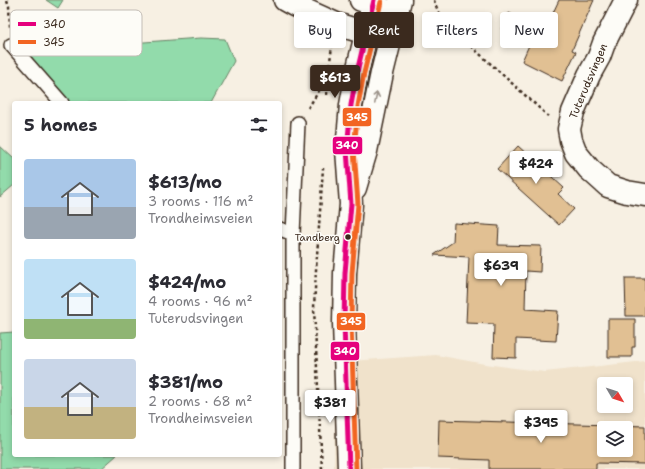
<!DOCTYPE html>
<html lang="en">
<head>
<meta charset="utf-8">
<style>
	body { margin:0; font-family:"Shantell Sans",sans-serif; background:#f2f2f3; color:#2b2b33; height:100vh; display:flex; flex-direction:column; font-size:15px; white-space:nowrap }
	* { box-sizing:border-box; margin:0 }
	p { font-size:13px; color:#7c7c81 }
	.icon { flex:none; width:22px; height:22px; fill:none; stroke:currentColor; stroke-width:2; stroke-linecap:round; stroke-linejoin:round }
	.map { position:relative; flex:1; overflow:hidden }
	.details { position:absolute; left:12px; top:101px; width:270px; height:356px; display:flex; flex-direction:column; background:#fff; border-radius:4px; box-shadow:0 2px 6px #0003 }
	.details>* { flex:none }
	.guide { position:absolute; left:294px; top:12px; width:291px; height:36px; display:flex; gap:8px }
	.needle { width:26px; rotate:129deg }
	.fabs { position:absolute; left:597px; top:377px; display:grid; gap:8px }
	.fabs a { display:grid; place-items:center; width:36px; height:36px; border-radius:4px; background:#fff; box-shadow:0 2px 6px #0003; font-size:20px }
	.price { position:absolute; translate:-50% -34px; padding:0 9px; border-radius:4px; background:#fff; color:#222; font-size:13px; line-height:26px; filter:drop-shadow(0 1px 2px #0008) }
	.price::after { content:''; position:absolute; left:50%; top:24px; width:12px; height:9px; margin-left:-6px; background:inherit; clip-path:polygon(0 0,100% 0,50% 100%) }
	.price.on { background:#3b2a1e; color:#fff }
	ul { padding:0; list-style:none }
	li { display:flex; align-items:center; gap:12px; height:100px; padding:0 12px }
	li span { display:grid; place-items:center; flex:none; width:112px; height:80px; border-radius:4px; color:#555 }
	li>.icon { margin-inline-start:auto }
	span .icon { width:48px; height:48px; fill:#fffc; stroke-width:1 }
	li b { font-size:17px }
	h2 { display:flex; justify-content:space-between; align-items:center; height:48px; padding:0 12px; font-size:17px }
	.tag { padding:0 14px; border-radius:4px; background:#fff; box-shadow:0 2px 6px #0003; font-size:14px; line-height:36px }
	.tag.on { background:#3b2a1e; color:#fff }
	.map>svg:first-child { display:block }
</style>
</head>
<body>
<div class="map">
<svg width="645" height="469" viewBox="0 0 645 469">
	<rect width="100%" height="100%" fill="#f7f0e3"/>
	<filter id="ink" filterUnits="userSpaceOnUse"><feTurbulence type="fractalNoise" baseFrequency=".025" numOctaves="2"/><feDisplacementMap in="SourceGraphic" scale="8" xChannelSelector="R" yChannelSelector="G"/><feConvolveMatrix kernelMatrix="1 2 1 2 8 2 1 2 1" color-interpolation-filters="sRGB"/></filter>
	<g filter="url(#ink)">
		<!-- built -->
		<path fill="#f0e2cb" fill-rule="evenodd" d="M 436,355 L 485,364 L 545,372 L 645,361 L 645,469 L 334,469 L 336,362 ZM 604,384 L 626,384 L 626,406 L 604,406 ZM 604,428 L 626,428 L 626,450 L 604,450 Z"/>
		<!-- green -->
		<g fill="#92dbab" stroke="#668264">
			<polygon points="46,0 63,0 58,8"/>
			<polygon points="10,25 130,43 201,38 225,39 234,61 211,103 62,103 50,88"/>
			<polygon points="0,146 14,159 14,185 0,197"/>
			<polygon points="14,332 14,455 117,455 101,469 0,469 0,333"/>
		</g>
		<!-- building -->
		<g fill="#e1c093" stroke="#3b2a1e" fill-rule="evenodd">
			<polygon points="559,0 594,0 572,50 576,52 562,81 522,61 530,43 501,29 509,13 545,30"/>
			<polygon points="518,146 564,188 558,194 574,209 559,225 497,169"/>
			<polygon points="454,223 499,226 498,245 541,246 540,272 526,271 525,309 558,311 556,341 516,339 516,358 493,357 494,324 466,323 469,257 434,255 453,242"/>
			<polygon points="625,278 645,278 645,316 626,316"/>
			<polygon points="608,319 635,319 635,347 632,347 632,357 608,357"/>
			<path d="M 439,420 L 645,426 L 645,464 L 596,463 L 596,469 L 489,469 L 489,460 L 438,458 ZM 604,428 L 626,428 L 626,450 L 604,450 Z"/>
		</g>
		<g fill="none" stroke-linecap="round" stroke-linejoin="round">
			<!-- service casing -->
			<g stroke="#3b2a1e" stroke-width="16">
				<g id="service">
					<polyline points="11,45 62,103"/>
					<polyline points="280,229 293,234"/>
					<polyline points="293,469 293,234 298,123"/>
				</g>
			</g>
			<!-- minor casing -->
			<g stroke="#3b2a1e" stroke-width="25">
				<g id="minor">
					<path d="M 285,0 L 294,5 L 336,24 L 366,33 L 379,30 L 394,23 C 383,8 380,4 361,0"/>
					<polyline points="626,0 604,43 599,57 589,75 573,112 569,129 571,140 576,153 589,169 608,186 627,192 645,195"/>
				</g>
			</g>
			<!-- secondary casing -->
			<g stroke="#3b2a1e" stroke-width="25">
				<g id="secondary">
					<polyline points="355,188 366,151 382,73 400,0"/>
					<polyline points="349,469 344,323 345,273 351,204 347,150 351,105 357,72 374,0"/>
				</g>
			</g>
			<!-- path -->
			<g stroke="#3b2a1e" stroke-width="2.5" stroke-dasharray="3 3" stroke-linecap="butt">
				<polyline points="7,0 9,6 10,27"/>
				<path d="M 434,0 C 437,11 443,19 450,27 L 548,116"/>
				<polyline points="327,95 328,77 332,46"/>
				<polyline points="308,108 328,77"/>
				<polyline points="322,469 314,308 316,270 323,168"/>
			</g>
			<!-- service -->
			<use href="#service" stroke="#fdfcf7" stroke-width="13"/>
			<!-- minor -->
			<use href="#minor" stroke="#fdfcf7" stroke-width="22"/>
			<!-- secondary -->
			<use href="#secondary" stroke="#fdfcf7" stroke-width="22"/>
			<!-- bus-1 casing -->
			<g stroke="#fdfcf7" stroke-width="8">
				<polyline id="bus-1" points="349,469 344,323 345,273 351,204 347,150 351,105 357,72 374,0"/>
			</g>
			<!-- bus-2 casing -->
			<g stroke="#fdfcf7" stroke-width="8">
				<polyline id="bus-2" points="356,469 351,323 352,273 358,204 354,150 358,106 364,73 381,2"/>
			</g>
			<!-- bus-1 -->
			<use href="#bus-1" stroke="#e5007d" stroke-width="5"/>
			<!-- bus-2 -->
			<use href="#bus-2" stroke="#f26522" stroke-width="5"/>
		</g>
		<!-- one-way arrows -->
		<defs><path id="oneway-shaft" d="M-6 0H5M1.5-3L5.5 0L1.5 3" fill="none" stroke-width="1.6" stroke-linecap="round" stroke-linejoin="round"/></defs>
		<use stroke="#9c938a" href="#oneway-shaft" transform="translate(376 98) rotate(-78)"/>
	</g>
	<!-- markers -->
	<circle fill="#3b2a1e" stroke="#fdfcf7" stroke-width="1.5" cx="348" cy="237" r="3.5"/>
	<g text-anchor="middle" stroke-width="3" stroke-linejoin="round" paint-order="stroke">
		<!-- bus labels -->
		<g font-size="10" fill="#3b2a1e" stroke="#fdfcf7" text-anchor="end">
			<text x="340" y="241">Tandberg</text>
		</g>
		<!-- street labels -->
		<g font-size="11" fill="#3b2a1e" stroke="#fdfcf7">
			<text transform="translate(588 81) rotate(-67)" y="4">Tuterudsvingen</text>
		</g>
	</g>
	<!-- legend -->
	<rect x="10" y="10" width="132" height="46" rx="6" fill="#fdfcf7" stroke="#c3bdb6" stroke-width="1"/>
	<rect x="18" y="22" width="18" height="4" fill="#e5007d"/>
	<rect x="18" y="40" width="18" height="4" fill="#f26522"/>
	<g font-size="11" fill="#3b2a1e">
		<text x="43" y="28">340</text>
		<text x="43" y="46">345</text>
	</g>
	<g stroke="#fdfcf7" stroke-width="1.5">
		<rect x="342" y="107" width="30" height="20" rx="4" fill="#f26522"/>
		<rect x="332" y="136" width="31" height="19" rx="4" fill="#e5007d"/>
		<rect x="336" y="312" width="30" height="19" rx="4" fill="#f26522"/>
		<rect x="330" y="341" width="30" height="20" rx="4" fill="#e5007d"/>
	</g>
	<g font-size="11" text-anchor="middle" font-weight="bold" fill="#fff">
		<text x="357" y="121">345</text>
		<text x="347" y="149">340</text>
		<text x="351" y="325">345</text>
		<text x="345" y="355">340</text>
	</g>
</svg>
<div class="fabs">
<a><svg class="needle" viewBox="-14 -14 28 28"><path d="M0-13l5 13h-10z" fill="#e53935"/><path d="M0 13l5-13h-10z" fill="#7c7c81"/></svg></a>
<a><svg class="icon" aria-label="layers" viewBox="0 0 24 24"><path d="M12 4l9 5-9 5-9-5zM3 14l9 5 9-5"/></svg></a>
</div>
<b class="price on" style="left:335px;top:99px">$613</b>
<b class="price" style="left:536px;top:185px">$424</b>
<b class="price" style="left:501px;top:287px">$639</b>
<b class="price" style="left:330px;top:424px">$381</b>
<b class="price" style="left:541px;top:444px">$395</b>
<div class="guide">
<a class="tag">Buy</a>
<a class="tag on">Rent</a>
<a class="tag">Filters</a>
<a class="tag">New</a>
</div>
<section class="details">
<h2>5 homes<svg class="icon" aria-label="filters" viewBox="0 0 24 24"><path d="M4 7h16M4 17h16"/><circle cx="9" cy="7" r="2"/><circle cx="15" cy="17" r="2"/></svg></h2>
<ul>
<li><span style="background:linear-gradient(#a9c7e8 60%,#9aa5b1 0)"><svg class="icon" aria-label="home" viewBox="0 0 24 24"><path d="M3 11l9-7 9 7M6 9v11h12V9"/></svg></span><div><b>$613/mo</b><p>3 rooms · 116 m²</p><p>Trondheimsveien</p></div></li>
<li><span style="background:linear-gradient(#bfe0f5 75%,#8fb573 0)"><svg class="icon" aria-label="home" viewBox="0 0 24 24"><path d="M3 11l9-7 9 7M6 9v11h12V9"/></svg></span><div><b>$424/mo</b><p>4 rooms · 96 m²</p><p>Tuterudsvingen</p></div></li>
<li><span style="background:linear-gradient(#c9d6e8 60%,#c2b280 0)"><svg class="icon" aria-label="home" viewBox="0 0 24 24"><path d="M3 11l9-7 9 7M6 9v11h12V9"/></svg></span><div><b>$381/mo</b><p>2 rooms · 68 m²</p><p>Trondheimsveien</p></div></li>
</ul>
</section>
</div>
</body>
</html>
